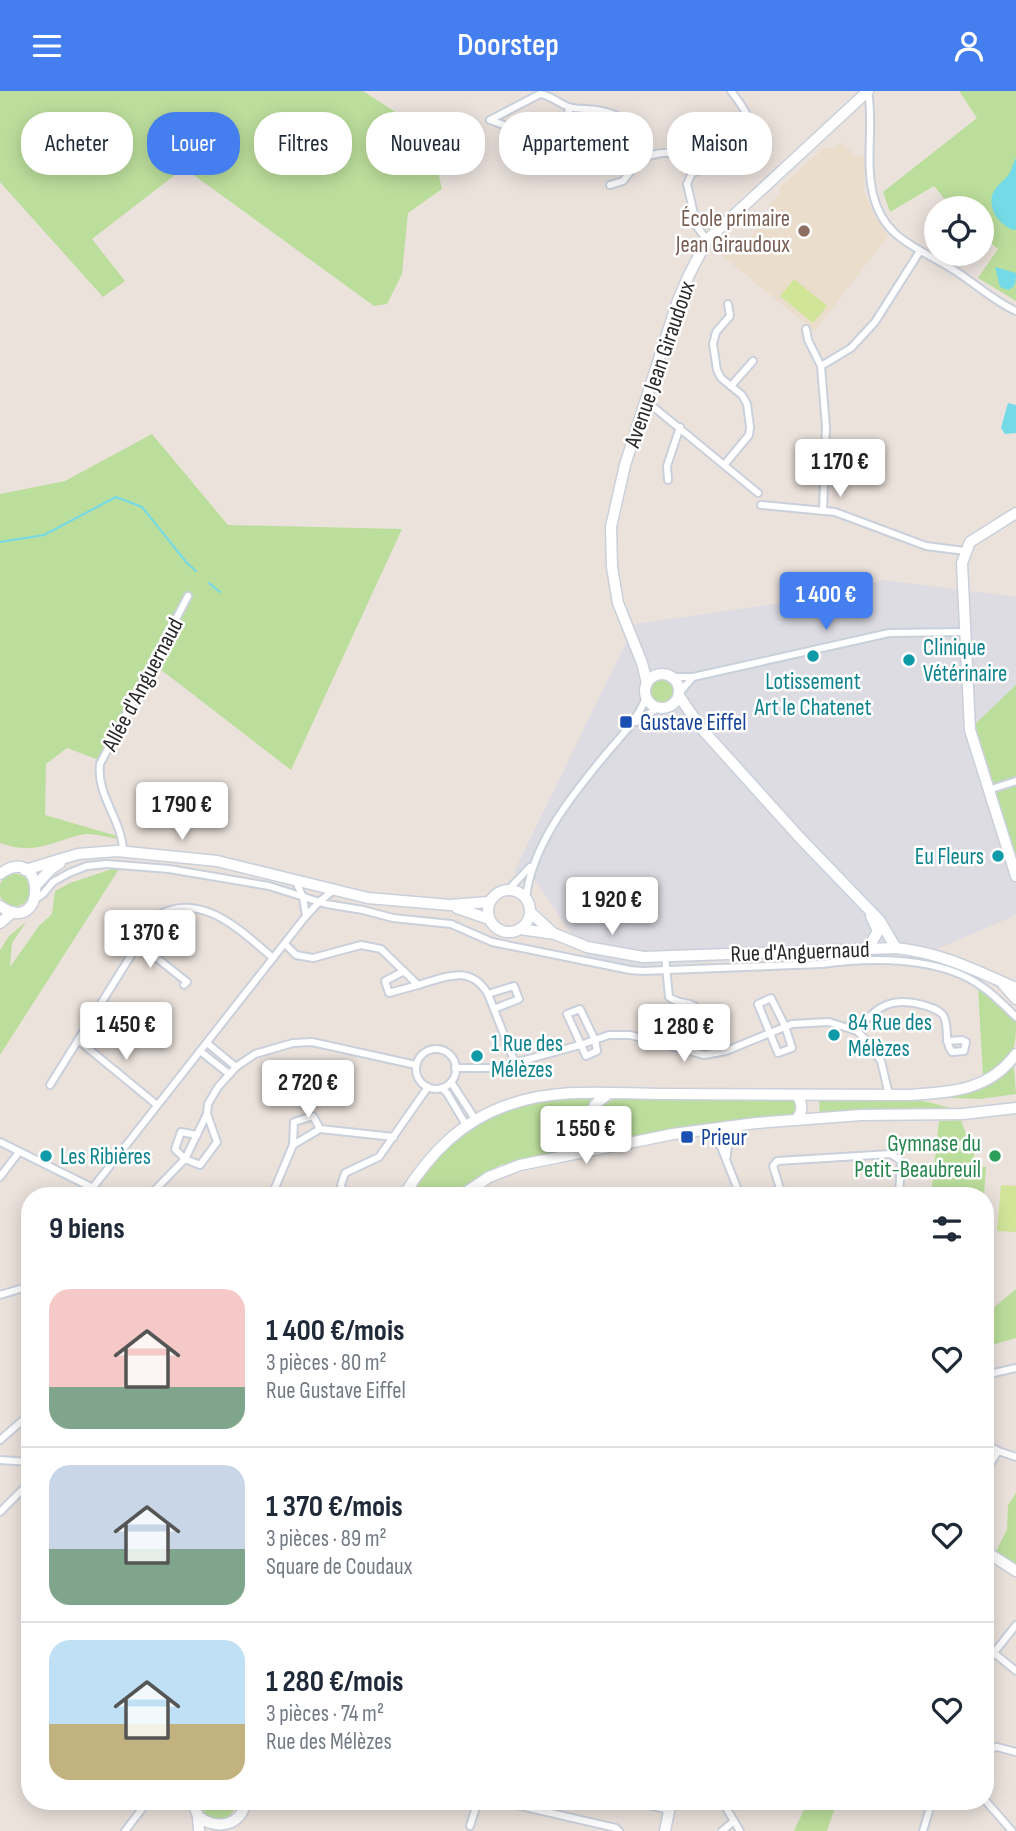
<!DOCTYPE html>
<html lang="fr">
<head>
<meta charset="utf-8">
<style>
	body { margin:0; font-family:"Sofia Sans Condensed",sans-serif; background:#f6f6f7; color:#1f2937; height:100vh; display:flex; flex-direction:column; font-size:26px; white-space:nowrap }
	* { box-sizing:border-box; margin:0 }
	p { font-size:23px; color:#747a83 }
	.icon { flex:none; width:38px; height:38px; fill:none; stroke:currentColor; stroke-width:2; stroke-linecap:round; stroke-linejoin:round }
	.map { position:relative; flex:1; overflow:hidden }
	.sheet { position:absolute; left:21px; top:1096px; width:973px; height:623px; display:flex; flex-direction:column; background:#fff; border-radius:28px; box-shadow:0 4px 18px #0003 }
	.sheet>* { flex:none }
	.hud { position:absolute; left:21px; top:21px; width:975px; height:63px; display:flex; gap:14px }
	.buttons { position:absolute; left:924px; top:105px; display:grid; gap:14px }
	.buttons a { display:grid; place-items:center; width:70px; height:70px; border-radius:50%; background:#fff; box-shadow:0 4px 18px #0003; font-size:35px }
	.price { position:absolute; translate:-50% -60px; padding:0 16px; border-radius:7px; background:#fff; color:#222; font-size:23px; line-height:46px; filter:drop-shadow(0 2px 4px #0008) }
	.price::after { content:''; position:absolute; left:50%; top:42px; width:21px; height:16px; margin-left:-10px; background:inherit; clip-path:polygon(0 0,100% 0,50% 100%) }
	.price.current { background:#457eee; color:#fff }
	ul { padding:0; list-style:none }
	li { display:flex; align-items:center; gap:21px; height:175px; padding:0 28px }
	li+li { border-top:2px solid #e0e1e3 }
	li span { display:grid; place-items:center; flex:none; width:196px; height:140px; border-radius:21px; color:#555 }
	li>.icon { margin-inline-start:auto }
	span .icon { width:84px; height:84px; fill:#fffc; stroke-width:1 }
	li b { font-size:30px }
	h2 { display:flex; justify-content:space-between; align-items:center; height:84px; padding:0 28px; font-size:30px }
	.tag { padding:0 24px; border-radius:28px; background:#fff; box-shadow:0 4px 18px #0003; font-size:24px; line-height:63px }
	.tag.current { background:#457eee; color:#fff }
	header { display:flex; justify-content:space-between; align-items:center; height:91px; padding:0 28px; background:#457eee; color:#fff; font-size:32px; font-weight:600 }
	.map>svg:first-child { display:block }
</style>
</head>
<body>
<header><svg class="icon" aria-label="menu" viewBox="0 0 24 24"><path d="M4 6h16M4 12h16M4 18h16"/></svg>Doorstep<svg class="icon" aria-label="person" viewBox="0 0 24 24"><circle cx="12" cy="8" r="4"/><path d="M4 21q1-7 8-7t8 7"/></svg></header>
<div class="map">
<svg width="1016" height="1740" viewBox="0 0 1016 1740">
	<rect width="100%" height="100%" fill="#ebe2dc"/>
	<!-- industrial -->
	<polygon fill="#dddce3" points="883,489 1016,506 1016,824 935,859 595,877 535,789 514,781 635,533 795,510"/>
	<!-- education -->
	<polygon fill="#ebddcc" points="842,51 856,65 865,66 864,100 875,125 888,145 815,240 715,159 735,159 769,128 770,112 780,103 780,96 824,57 835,57"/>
	<!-- green -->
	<g fill="#bcde9c">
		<polygon points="0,0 363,0 429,43 442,98 408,122 402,183 387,213 374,215 184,77 92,148 125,190 103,206 0,91"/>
		<polygon points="959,0 1016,0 1016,210 978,187 998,158 982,145 982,117 952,117 934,95 890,121 883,101 977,27"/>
		<path d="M 152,343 L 228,434 L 402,438 L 291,679 L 151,571 L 104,671 L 67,657 L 46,673 L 45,724 L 124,747 C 111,749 99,742 85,743 C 51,750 37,765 0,752 L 0,403 L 65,390 Z"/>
		<circle cx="662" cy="601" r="12"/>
		<polygon points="1016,594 1016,765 975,633"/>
		<polygon points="121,775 0,964 0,859 9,845 26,831 12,852 10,876 39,835 52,823 55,800 70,792"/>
		<circle cx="15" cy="799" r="16"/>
		<path d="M 978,896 L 1016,930 C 1016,964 1012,967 983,986 Z"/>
		<polygon points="1009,975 1013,975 1014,978 1016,1003 980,1008 931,1006 958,1004 974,999"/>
		<path d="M 559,1007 L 599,1007 L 590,1036 L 596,1052 L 500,1074 L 476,1087 L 455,1104 L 408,1104 C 415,1094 421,1082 430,1072 C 463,1033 509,1013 559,1007 Z"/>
		<polygon points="617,1007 790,1007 796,1010 797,1023 792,1025 608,1048 598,1039 594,1028 601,1014"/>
		<path d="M 819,1008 C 862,1008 912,1002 952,1018 L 820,1025 Z"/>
		<polygon points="961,1029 969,1051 975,1052 973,1075 986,1076 984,1104 931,1104 939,1030"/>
		<polygon points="1016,1198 1016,1247 985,1256 985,1224"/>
		<polygon points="1016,1402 1016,1474 996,1461 1007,1438 1008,1414"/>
		<path d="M 199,1710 L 237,1710 C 235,1721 229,1728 217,1728 L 205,1723 Z"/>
		<polygon points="808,1710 837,1710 827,1740 794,1740"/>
	</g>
	<!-- pitch -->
	<g fill="#d0e598">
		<polygon points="794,188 827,215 813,232 780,205"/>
		<polygon points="1001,1094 1016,1095 1016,1141 997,1140"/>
	</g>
	<!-- water -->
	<g fill="#75dae7">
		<path d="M 1016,67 L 1016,138 L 1013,139 C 999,133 989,120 992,105 C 994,96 1004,90 1009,83 C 1012,78 1013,72 1016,67 Z"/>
		<path d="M 995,176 L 1016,182 C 1016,190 1016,196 1008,199 L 1000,196 Z"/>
		<polygon points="1008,312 1016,314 1016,342 1005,343 1001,337"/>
	</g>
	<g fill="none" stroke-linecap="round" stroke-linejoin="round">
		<!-- stream -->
		<g stroke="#75dae7" stroke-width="2">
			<polyline points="0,451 44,444 116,406 142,416 187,472 196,480"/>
			<polyline points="209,492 220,501"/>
		</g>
		<!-- street casing -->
		<g stroke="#cad0da" stroke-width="10">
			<g id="street">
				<path d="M 868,0 C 874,34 865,70 873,103 C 884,151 922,157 957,181 C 977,194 994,210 1016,220"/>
				<path d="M 490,29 L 540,3 C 551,4 559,13 569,16 C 578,19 588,17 597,19 C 633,26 631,36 641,67 C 666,60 678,56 692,82 L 687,93 L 697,136 L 707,149"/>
				<polyline points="490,29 555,53 570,17"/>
				<path d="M 692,82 C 743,66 776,56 731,0"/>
				<polyline points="610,94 623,90 641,67"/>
				<polyline points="806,238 808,249 821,275"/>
				<polyline points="731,295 753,270"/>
				<polyline points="645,309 758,402"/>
				<polyline points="725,373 749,344 750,336 747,313 742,304 721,287 717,279 713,253 716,241 730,225 728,213"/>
				<polyline points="668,389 667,375 680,336"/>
				<polyline points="761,414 835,421 926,455 965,460"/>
				<polyline points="823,420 826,336 821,275 851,257 875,231 920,160"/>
				<polyline points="673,586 693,586 889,542 964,541"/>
				<polyline points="680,601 693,586"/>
				<polyline points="636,631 658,617"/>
				<polyline points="988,699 1016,690"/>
				<path d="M 123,761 C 123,730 96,705 100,673 L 188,505"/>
				<polyline points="295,789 303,806 306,825"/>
				<polyline points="509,798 530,776"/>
				<path d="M 526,807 C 532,753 572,704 606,663 C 622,644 636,631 646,607"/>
				<path d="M 34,809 L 43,803 L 53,791 L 69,782 L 87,775 L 107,773 L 169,778 L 269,795 L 326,813 L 363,819 L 393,827 L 451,833 L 492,851 L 630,879 L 642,880 L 822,873 C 871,866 942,865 984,897 C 995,905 1006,916 1016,926"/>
				<polyline points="138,852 187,891 184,894"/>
				<path d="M 285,853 L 296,864 L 313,867 L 361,854 L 381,858 L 418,894 C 446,886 470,873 488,903 L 515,972"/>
				<path d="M 665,865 L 669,906 C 677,912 682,911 690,913 C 706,919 711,948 717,962"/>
				<polyline points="404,880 385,890 389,902 418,894"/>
				<polyline points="488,903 514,895 519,908 494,918"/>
				<polygon points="771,907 785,935 792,957 778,962 758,913"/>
				<polygon points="580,918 595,949 597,960 586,965 567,923"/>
				<path d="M 857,940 C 875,916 891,905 923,914 C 930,916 938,918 943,924 C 950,935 943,950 952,961 L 964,960 L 966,951 L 962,949 L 947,950"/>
				<polyline points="78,949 157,1014"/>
				<polyline points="207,952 236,976"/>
				<circle cx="436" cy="978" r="20"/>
				<polyline points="200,960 229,983"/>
				<polyline points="455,977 496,977 580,954 609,944 630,944 704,964 726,960 792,933 829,931 857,940 866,949 881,970 889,1004"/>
				<polyline points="451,991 475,1028"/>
				<path d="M 50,994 L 155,826 C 200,798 240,839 273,867"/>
				<polyline points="442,997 447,1002 466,1034"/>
				<polyline points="705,1039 721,1056 740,1104"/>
				<polyline points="197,1044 181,1041 175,1058 185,1068 200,1074 217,1051 207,1023"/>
				<polyline points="0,1051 93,1097"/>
				<polyline points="293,1054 294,1031 313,1025 320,1038"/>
				<path d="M 727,1065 C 727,1052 731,1044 741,1035"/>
				<polyline points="0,1086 19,1061"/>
				<polyline points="87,1104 306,825 320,810 334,799"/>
				<polyline points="153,1104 153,1101 185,1068 207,1023 208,1013 218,996 236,976 255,963 293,952 312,951 416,974"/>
				<polyline points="272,1104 293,1054 320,1038 394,1046"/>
				<polyline points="344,1104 341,1094 345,1082 379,1066 428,996"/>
				<polyline points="782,1104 773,1075 777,1070 891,1063 901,1070 899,1104"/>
				<polyline points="0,1204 30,1195"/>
				<polyline points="985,1284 1016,1277"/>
				<polyline points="0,1349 30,1323"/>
				<polyline points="985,1353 998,1360"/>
				<polyline points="0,1369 30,1371"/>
				<polyline points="985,1382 998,1360 1016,1366"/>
				<polyline points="0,1421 30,1391"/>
				<polyline points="994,1562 1016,1580"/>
				<polyline points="985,1573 1016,1534"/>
				<polyline points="985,1659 997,1656 1016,1661"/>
				<polyline points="985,1709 1012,1740"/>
				<polyline points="499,1710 616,1737 619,1740"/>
				<polyline points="631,1710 669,1719"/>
				<polyline points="722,1710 740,1740"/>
				<polyline points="470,1735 478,1710"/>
				<polyline points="125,1740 148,1710"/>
				<polyline points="722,1740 734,1730"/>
				<polyline points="923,1740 932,1710"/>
			</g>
		</g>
		<!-- secondary casing -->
		<g stroke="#cad0da" stroke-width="13">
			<g id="secondary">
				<polyline points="1016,422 970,451 962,472 970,639 1016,785"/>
				<circle cx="662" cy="600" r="17"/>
				<polyline points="647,592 642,572 618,512 612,476 611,436 625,374 677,212 688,186 707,149 868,0"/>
				<polyline points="679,605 701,637 801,748 880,830 896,857"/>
				<polyline points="25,779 78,763 117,760 217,770 368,807 450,814 489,811"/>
				<path d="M 0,783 C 46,749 48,848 0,815"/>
				<polyline points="36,794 51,778 60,772"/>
				<circle cx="509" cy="820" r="21"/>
				<polyline points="457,817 489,828"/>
				<polyline points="530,821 552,841"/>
				<polyline points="0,832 13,821"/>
				<path d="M 520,838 L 555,843 L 587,856 L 643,866 L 896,857 C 945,863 972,878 1016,897"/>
				<polyline points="869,856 878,840 871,825"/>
				<polyline points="1003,893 1016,908"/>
				<path d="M 609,1002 C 605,1006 598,1010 595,1014 C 584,1031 598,1046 612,1054"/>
				<path d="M 796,1029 C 803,1020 803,1014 797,1004"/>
				<path d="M 404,1104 C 430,1062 462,1029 511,1013 C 560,996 613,1003 664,1003 C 746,1004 828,1004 910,1004 C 951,1001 989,1000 1016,963"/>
				<polyline points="462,1104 489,1086 520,1074 673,1043 756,1032 861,1024 963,1023 1016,1017"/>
				<polyline points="985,1460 1016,1480"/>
				<polyline points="192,1710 198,1725 199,1740"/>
				<path d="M 198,1725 C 215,1740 243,1735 245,1710"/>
				<polyline points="665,1740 671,1710"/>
			</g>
		</g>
		<!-- street -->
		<use href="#street" stroke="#fff" stroke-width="6"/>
		<!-- secondary -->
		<use href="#secondary" stroke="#fff" stroke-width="10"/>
	</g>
	<!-- markers -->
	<circle fill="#8d6e63" stroke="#fff" stroke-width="2.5" cx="804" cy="140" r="7"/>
	<g fill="#0f9aa8" stroke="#fff" stroke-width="2.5">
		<circle cx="813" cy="565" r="7"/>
		<circle cx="909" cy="569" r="7"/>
		<circle cx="998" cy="765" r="7"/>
		<circle cx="834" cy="944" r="7"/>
		<circle cx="477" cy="965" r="7"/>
		<circle cx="46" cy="1065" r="7"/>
	</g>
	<g fill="#1a4fb4" stroke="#fff" stroke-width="2.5">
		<rect x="619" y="624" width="14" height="14" rx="3.5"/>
		<rect x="680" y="1039" width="14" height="14" rx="3.5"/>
	</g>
	<circle fill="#2e9e5b" stroke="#fff" stroke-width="2.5" cx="995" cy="1065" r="7"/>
	<g text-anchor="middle" stroke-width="5" stroke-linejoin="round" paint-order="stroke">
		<!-- education labels -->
		<g font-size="23" fill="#785e54" stroke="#fff" text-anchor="end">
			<text x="790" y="135">École primaire<tspan x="790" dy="26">Jean Giraudoux</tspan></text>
		</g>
		<!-- street labels -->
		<g font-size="23" fill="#292929" stroke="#fff">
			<text transform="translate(659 273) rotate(-71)" y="8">Avenue Jean Giraudoux</text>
			<text transform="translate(142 593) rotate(-62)" y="8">Allée d'Anguernaud</text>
			<text transform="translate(800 860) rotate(-2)" y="8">Rue d'Anguernaud</text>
		</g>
		<!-- culture labels -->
		<g font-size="23" fill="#0d838f" stroke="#fff" text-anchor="start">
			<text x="923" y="564">Clinique<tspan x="923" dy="26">Vétérinaire</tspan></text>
			<text x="813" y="598" text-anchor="middle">Lotissement<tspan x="813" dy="26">Art le Chatenet</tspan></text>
			<text x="984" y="773" text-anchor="end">Eu Fleurs</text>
			<text x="848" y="939">84 Rue des<tspan x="848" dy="26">Mélèzes</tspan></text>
			<text x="491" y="960">1 Rue des<tspan x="491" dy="26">Mélèzes</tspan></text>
			<text x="60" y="1073">Les Ribières</text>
		</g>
		<!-- transit labels -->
		<g font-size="23" fill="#164399" stroke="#fff" text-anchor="start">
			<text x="640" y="639">Gustave Eiffel</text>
			<text x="701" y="1054">Prieur</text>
		</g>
		<!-- leisure labels -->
		<g font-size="23" fill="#27864d" stroke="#fff" text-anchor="end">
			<text x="981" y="1060">Gymnase du<tspan x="981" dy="26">Petit-Beaubreuil</tspan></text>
		</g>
	</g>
</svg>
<div class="buttons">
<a><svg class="icon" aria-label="locate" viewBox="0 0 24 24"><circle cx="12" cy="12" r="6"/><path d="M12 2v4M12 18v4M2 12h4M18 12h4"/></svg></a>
</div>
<b class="price" style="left:840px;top:408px">1 170 €</b>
<b class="price current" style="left:826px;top:541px">1 400 €</b>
<b class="price" style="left:182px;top:751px">1 790 €</b>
<b class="price" style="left:612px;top:846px">1 920 €</b>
<b class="price" style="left:150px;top:879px">1 370 €</b>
<b class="price" style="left:126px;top:971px">1 450 €</b>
<b class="price" style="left:684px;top:973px">1 280 €</b>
<b class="price" style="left:308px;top:1029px">2 720 €</b>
<b class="price" style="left:586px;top:1075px">1 550 €</b>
<div class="hud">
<a class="tag">Acheter</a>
<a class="tag current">Louer</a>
<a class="tag">Filtres</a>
<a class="tag">Nouveau</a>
<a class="tag">Appartement</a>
<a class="tag">Maison</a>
</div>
<section class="sheet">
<h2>9 biens<svg class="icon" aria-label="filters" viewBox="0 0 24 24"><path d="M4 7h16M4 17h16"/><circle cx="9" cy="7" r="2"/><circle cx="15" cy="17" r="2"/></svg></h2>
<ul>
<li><span style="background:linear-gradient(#f6c9c9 70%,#7fa58c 0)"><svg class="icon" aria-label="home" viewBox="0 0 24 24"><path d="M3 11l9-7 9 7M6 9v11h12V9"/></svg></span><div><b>1 400 €/mois</b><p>3 pièces · 80 m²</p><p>Rue Gustave Eiffel</p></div><svg class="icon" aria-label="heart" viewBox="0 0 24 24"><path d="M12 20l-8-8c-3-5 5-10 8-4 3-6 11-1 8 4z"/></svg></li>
<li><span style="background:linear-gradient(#c9d6e8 60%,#7fa58c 0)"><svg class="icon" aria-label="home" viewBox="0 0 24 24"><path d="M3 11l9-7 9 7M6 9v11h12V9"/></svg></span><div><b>1 370 €/mois</b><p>3 pièces · 89 m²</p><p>Square de Coudaux</p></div><svg class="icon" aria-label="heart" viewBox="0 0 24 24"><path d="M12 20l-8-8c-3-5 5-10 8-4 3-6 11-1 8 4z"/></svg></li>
<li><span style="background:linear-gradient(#bfe0f5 60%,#c2b280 0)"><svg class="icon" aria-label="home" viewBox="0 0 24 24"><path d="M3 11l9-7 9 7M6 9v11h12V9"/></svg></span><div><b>1 280 €/mois</b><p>3 pièces · 74 m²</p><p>Rue des Mélèzes</p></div><svg class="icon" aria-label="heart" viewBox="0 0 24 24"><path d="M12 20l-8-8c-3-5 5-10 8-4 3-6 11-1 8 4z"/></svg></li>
</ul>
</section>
</div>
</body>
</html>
